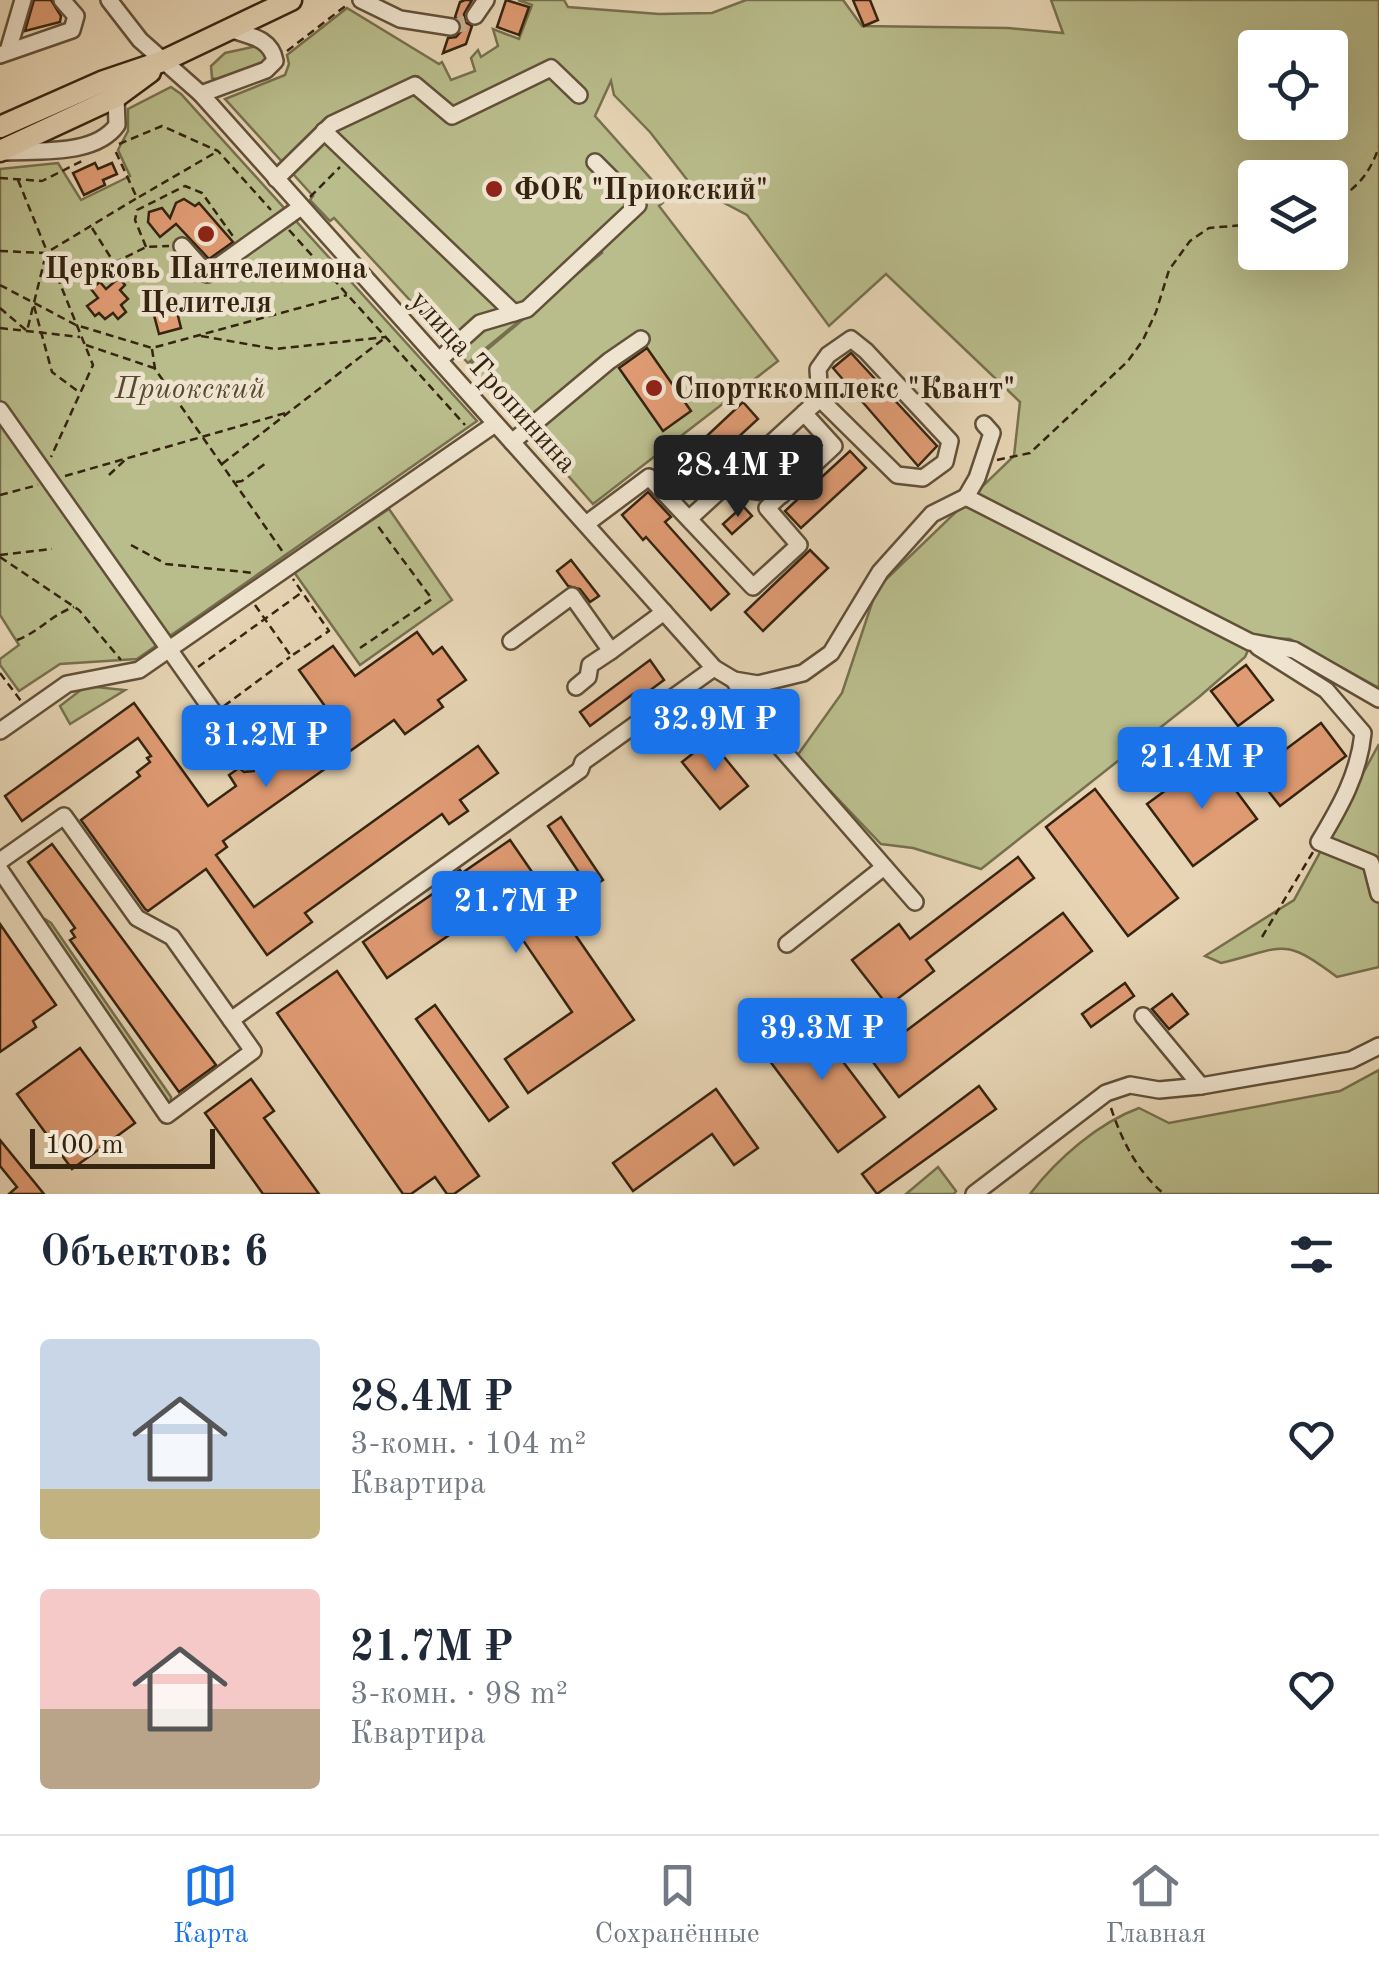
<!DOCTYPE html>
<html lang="ru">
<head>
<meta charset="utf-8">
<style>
	body { margin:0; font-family:"Old Standard TT",serif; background:#f2f2f3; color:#1f2937; height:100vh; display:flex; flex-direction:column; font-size:38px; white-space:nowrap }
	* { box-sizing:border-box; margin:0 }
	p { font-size:32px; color:#747a83 }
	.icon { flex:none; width:55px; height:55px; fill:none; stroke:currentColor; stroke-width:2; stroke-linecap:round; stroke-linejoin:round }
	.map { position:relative; height:1194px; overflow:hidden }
	.side { display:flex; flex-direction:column; background:#fff; flex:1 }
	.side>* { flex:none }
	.buttons { position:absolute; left:1238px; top:30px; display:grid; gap:20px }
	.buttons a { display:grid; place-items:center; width:110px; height:110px; border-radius:10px; background:#fff; box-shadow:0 10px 40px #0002; font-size:50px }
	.scale { position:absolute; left:30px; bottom:25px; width:185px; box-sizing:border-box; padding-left:10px; border:5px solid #352410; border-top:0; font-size:28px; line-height:35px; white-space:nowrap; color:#352410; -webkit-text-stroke:8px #efe4cf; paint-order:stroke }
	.price { position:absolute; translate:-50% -85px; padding:0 22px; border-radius:10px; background:#1a73e8; color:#fff; font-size:32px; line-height:65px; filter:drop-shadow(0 2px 5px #0008) }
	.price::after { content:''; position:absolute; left:50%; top:60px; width:30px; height:22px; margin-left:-15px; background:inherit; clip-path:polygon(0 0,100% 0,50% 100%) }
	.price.active { background:#222; color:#fff }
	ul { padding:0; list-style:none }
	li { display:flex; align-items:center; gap:30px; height:250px; padding:0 40px }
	li span { display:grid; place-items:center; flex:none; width:280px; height:200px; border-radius:10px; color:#555 }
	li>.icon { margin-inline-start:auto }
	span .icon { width:120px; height:120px; fill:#fffc; stroke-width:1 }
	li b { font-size:42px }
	h2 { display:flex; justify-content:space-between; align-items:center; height:120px; padding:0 40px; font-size:42px }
	.menu { display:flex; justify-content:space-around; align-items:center; height:140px; border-top:2px solid #e0e1e3; background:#fff; font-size:28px; color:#747a83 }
	.menu a { display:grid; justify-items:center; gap:5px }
	.menu .active { color:#1a73e8 }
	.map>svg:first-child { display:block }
</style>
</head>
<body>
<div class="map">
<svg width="1379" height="1194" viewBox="0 0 1379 1194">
	<rect width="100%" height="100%" fill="#e7d5b5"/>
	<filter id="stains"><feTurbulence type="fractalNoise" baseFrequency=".002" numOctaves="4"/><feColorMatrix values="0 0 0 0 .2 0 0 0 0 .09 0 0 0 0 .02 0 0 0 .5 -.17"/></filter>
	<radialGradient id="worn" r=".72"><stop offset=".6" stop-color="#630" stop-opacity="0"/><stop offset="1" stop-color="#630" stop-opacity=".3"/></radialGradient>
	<!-- green -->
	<g fill="#b9bc8b" stroke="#77704e" stroke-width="2.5" fill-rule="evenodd">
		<path d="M 518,0 L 564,0 L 568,7 L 659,14 L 712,13 L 746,0 L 843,0 L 862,26 L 1008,28 L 1063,33 L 1051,0 L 1379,0 L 1379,688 L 1290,639 L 1254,637 L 1245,657 L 1199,697 L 981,869 L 913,848 L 881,844 L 797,756 L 842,693 L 877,588 L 1014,456 L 1020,402 L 886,274 L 829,326 L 747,215 L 692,186 L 650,132 L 614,95 L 611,81 L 595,116 L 668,198 L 659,206 L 778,361 L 593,504 L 470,364 L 603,252 L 468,363 L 334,218 L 330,221 L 310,200 L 313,196 L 225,99 L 285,75 L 289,64 L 287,55 L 347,8 L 439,64 L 442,62 L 451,80 L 475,71 L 471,58 L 478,50 L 481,57 L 498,46 L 493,29 L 519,39 L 532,5 ZM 1255,48 L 1330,48 L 1330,122 L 1255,122 ZM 1255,178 L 1330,178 L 1330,252 L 1255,252 Z"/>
		<polygon points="262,45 267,59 263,63 219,80 212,78 211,66 225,53"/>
		<polygon points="171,87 181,94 477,421 137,659 60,664 19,691 0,665 0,659 19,645 0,615 0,169 58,163 81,200 130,176 118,150 128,131 128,109"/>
		<polygon points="389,509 452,600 360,665 294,572"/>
		<polygon points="86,686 125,690 70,724 60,706"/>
		<path d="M 1379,744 L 1379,967 L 1337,977 C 1281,935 1284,948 1221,963 L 1205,956 L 1294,900 Z"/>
		<polygon points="45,919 51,923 171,1097 171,1103 168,1104 41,921"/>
		<path d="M 1379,1070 L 1379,1194 L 1030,1194 C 1057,1159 1098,1123 1139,1108 L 1169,1123 L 1340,1091 Z"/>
		<polygon points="938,1167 956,1191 954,1194 906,1194"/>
	</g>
	<!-- building -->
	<g fill="#e09b73" stroke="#352410" stroke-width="2.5">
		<polygon points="34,0 51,0 61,16 60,22 25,31"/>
		<polygon points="465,0 472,0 464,14 465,22 472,26 466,44 443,53 448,38 456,37 462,30 461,22 455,17 460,2"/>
		<polygon points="506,0 529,7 519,35 497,27"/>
		<polygon points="853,0 870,0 878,20 864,26"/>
		<polygon points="95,163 98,169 112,163 117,174 103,180 105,185 84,195 73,173"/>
		<polygon points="184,199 195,206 199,203 233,242 209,259 176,224 160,237 148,222 149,212 162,208 170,218 176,203"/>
		<polygon points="119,278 125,285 120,290 128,299 121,305 126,312 118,319 113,313 105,319 99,313 95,316 87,306 98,298 91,289 100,282 106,289"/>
		<polygon points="176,308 181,328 159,334 154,315"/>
		<polygon points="647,348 691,411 663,431 619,368"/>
		<polygon points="851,353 937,446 918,466 833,368"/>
		<polygon points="743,402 758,419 694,478 679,462"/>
		<polygon points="850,451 866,468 801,528 785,511"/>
		<polygon points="648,492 671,517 665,522 729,594 711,610 646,537 643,540 622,515"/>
		<polygon points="743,506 752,516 732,534 723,524"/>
		<polygon points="810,550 828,568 763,631 745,612"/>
		<polygon points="571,560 599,596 590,602 580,589 568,586 557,571"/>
		<polygon points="417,632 433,654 442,647 466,680 438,700 443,707 405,734 394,720 223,841 227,847 216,855 254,907 478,746 498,773 460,800 468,811 449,824 442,814 305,913 312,922 267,955 206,869 148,911 145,909 81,820 140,776 137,772 150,762 147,758 151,756 138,738 22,821 5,796 134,703 208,806 236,786 229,775 239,768 244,772 254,771 258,765 259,754 265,763 332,716 299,670 333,646 355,676"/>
		<polygon points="650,660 664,680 637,700 633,694 590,726 580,712"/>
		<polygon points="1246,665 1273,700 1238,726 1211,691"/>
		<polygon points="1321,723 1346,756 1280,806 1254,773"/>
		<polygon points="710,740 748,786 720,809 682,762"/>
		<polygon points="1211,757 1257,819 1193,866 1147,804"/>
		<polygon points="1095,789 1178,898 1128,936 1046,827"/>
		<polygon points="561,817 603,880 590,889 548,826"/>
		<polygon points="510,840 634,1020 528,1093 505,1059 572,1012 497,902 387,978 363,942 454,879 452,875 460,870 462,873"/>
		<polygon points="52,844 216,1065 179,1092 70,940 75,937 71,931 75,928 28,862"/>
		<polygon points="1018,857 1034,878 926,960 934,971 888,1006 852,960 899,924 910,939"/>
		<polygon points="1063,913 1092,951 899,1097 870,1058"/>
		<polygon points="0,924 56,1005 33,1021 36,1027 0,1052"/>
		<polygon points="337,971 479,1176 454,1194 447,1194 435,1177 411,1194 403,1194 277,1013"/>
		<polygon points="1125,983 1134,996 1091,1027 1082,1014"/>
		<polygon points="1172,994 1188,1014 1169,1029 1152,1009"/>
		<polygon points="435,1005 508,1107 489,1121 416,1019"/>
		<polygon points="806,1013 885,1117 838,1152 760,1048"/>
		<polygon points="80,1048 135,1123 72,1169 17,1094"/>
		<polygon points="251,1079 274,1111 264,1118 319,1194 263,1194 205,1113"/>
		<polygon points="979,1086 996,1109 877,1194 862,1174"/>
		<polygon points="716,1089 758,1148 734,1165 712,1134 633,1191 613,1163"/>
		<polygon points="0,1140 44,1194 9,1194 17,1187 0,1166"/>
	</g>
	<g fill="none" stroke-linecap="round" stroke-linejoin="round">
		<!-- minor-tunnel -->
		<polyline stroke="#c3b294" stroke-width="15" stroke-dasharray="15 8" stroke-linecap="butt" points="451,27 470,22 475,16"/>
		<!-- minor casing -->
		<g stroke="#625039" stroke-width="20">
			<g id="minor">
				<polyline points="109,0 140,40 201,94 714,668 734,680 758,684 803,673 831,653 880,572 932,514 966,497"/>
				<polyline points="361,0 400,19 451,27"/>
				<polyline points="475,16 486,0"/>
				<polyline points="8,51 23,0"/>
				<polyline points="0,55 72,30 76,16 62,0"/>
				<path d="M 201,94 L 266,70 L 275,61 C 271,38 250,36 229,29"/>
				<polyline points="324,131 514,313"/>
				<path d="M 4,152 C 39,150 95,156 117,125 L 116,97 L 111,90"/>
				<polyline points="276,179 332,124 415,85 452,116 551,68 579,95"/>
				<polyline points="182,246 207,274 301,207"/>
				<polyline points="439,360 480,323 527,309 638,205 595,162"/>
				<polyline points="0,410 248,761"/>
				<polyline points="804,413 820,399 897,475 923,478 945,462 950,441 866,351 851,339 828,355 818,369 820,399"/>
				<polyline points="512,442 609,361 641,339"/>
				<polyline points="724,486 782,495"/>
				<polyline points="966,497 1250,642 1294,650 1379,699"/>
				<polyline points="966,497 977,478 992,433 984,424"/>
				<polyline points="586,524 649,477 753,587 799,545 767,508 834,446 804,413 690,518"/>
				<polyline points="511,641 572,596 611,651 664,612"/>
				<path d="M 1258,647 L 1326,690 L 1363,733 C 1359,774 1340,807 1319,842 L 1371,863 L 1379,894"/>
				<polyline points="734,680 759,723 915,902"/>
				<polyline points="576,687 588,677 590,665 611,651"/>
				<polyline points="0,731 67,684 139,670 495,424"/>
				<polyline points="0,861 64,816 137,918 172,937 231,1020"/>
				<polyline points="0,870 167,1115 253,1051 231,1020 580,770 583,762 714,668"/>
				<polyline points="787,944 884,867"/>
				<polyline points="1143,1016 1201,1086"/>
				<polyline points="974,1194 1106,1093 1130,1085 1159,1090 1201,1086 1351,1060 1379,1046"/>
			</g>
		</g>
		<!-- major casing -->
		<g stroke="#352410" stroke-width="25">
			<g id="major">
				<polyline points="0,127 104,81 163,61 291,0"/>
				<polyline points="0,151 116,97 150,72"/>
			</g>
		</g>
		<!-- path -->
		<g stroke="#352410" stroke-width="2.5" stroke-dasharray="8 5" stroke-linecap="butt">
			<polyline points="287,51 348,4"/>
			<polyline points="119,144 162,126 218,151 271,210"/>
			<polyline points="0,178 42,181 84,160"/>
			<polyline points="18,180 93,365 51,457"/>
			<polyline points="139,197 218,151"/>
			<polyline points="310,197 340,167"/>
			<path d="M 1330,206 C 1357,186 1367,179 1379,147"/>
			<polyline points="92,228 118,269"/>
			<polyline points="289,230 465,425"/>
			<polyline points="146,247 135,220 137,210 185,186 202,193 235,239"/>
			<polyline points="0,251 46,253 137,198 114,148"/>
			<polyline points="114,263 146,247 169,246"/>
			<polyline points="0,285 76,325 152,348 347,295"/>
			<polyline points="34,306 52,372 79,392"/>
			<polyline points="0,308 27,331 46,254"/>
			<polyline points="0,328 80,337"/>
			<polyline points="201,336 275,349 386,337"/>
			<polyline points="86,345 154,368"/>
			<polyline points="152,349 155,369 285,555"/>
			<polyline points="997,460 1030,453 1128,361 1143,340 1156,312 1169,270 1190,241 1209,228 1255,224"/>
			<polyline points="222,464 386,337"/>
			<polyline points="109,475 125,460"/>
			<polyline points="65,476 289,412"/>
			<polyline points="236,482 242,481 266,463"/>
			<polyline points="0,495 38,485"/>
			<polyline points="131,545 166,564 254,573"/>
			<polyline points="0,555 52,549"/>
			<polyline points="0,557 79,610 121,660"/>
			<polyline points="255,605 291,656 329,631 293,579"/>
			<path d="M 17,640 C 39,632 51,615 74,607"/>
			<polyline points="360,648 432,599 377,525"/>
			<polyline points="198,667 301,593"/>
			<polyline points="0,673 21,701"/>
			<polyline points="224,706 290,657"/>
			<polyline points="1262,937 1313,852"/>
			<path d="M 1111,1108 C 1122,1141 1137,1171 1164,1194"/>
		</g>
		<!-- minor -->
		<use href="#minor" stroke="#efe4cf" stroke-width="15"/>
		<!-- major -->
		<use href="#major" stroke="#e7d5b5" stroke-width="20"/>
	</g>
	<!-- markers -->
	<g fill="#8f2418" stroke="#efe4cf" stroke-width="4">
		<circle cx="494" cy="189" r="10"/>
		<circle cx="206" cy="234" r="10"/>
		<circle cx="654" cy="388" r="10"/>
	</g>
	<g text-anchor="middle" stroke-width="9" stroke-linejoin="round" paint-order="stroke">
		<!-- poi labels -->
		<g font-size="30" font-weight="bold" fill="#352410" stroke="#efe4cf" text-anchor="start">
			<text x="514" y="199">ФОК "Приокский"</text>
			<text x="206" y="278" text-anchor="middle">Церковь Пантелеимона<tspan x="206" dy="34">Целителя</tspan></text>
			<text x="674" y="398">Спортккомплекс "Квант"</text>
		</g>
		<!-- street labels -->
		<g font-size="30" fill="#352410" stroke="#efe4cf">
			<text transform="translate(494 381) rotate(48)" y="10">улица Тропинина</text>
		</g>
		<!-- park labels -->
		<g font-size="30" font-style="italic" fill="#564a2f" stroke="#efe4cf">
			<text x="190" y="398">Приокский</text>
		</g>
	</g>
	<rect width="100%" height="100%" filter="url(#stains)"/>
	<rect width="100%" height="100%" fill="url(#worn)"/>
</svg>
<div class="buttons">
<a><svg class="icon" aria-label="locate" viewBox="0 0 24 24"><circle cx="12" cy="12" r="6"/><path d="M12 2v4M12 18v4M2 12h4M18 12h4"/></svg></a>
<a><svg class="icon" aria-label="layers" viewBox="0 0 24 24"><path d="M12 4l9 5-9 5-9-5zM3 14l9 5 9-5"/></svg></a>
</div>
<div class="scale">100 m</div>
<b class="price active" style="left:738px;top:520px">28.4M ₽</b>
<b class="price" style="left:715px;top:774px">32.9M ₽</b>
<b class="price" style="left:266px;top:790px">31.2M ₽</b>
<b class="price" style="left:1202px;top:812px">21.4M ₽</b>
<b class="price" style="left:516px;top:956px">21.7M ₽</b>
<b class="price" style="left:822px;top:1083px">39.3M ₽</b>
</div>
<section class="side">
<h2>Объектов: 6<svg class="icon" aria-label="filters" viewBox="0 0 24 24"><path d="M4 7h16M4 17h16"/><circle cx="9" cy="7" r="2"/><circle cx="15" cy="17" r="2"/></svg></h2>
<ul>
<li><span style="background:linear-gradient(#c9d6e8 75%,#c2b280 0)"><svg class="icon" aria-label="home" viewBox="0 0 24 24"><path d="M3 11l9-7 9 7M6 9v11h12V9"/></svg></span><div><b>28.4M ₽</b><p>3-комн. · 104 m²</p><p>Квартира</p></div><svg class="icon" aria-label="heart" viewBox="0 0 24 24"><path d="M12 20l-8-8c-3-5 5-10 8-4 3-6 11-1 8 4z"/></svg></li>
<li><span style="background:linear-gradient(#f6c9c9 60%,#b9a48a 0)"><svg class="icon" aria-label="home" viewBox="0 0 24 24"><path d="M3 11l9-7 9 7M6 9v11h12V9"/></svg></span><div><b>21.7M ₽</b><p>3-комн. · 98 m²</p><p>Квартира</p></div><svg class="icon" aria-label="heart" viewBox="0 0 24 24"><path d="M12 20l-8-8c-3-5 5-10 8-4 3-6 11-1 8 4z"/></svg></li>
</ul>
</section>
<nav class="menu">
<a class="active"><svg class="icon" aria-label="map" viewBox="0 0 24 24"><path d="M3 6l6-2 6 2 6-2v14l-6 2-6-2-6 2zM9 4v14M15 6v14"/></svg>Карта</a>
<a><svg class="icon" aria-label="saved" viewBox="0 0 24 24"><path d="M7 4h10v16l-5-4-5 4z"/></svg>Сохранённые</a>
<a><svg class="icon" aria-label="home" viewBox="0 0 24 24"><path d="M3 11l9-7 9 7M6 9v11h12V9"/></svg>Главная</a>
</nav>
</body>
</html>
